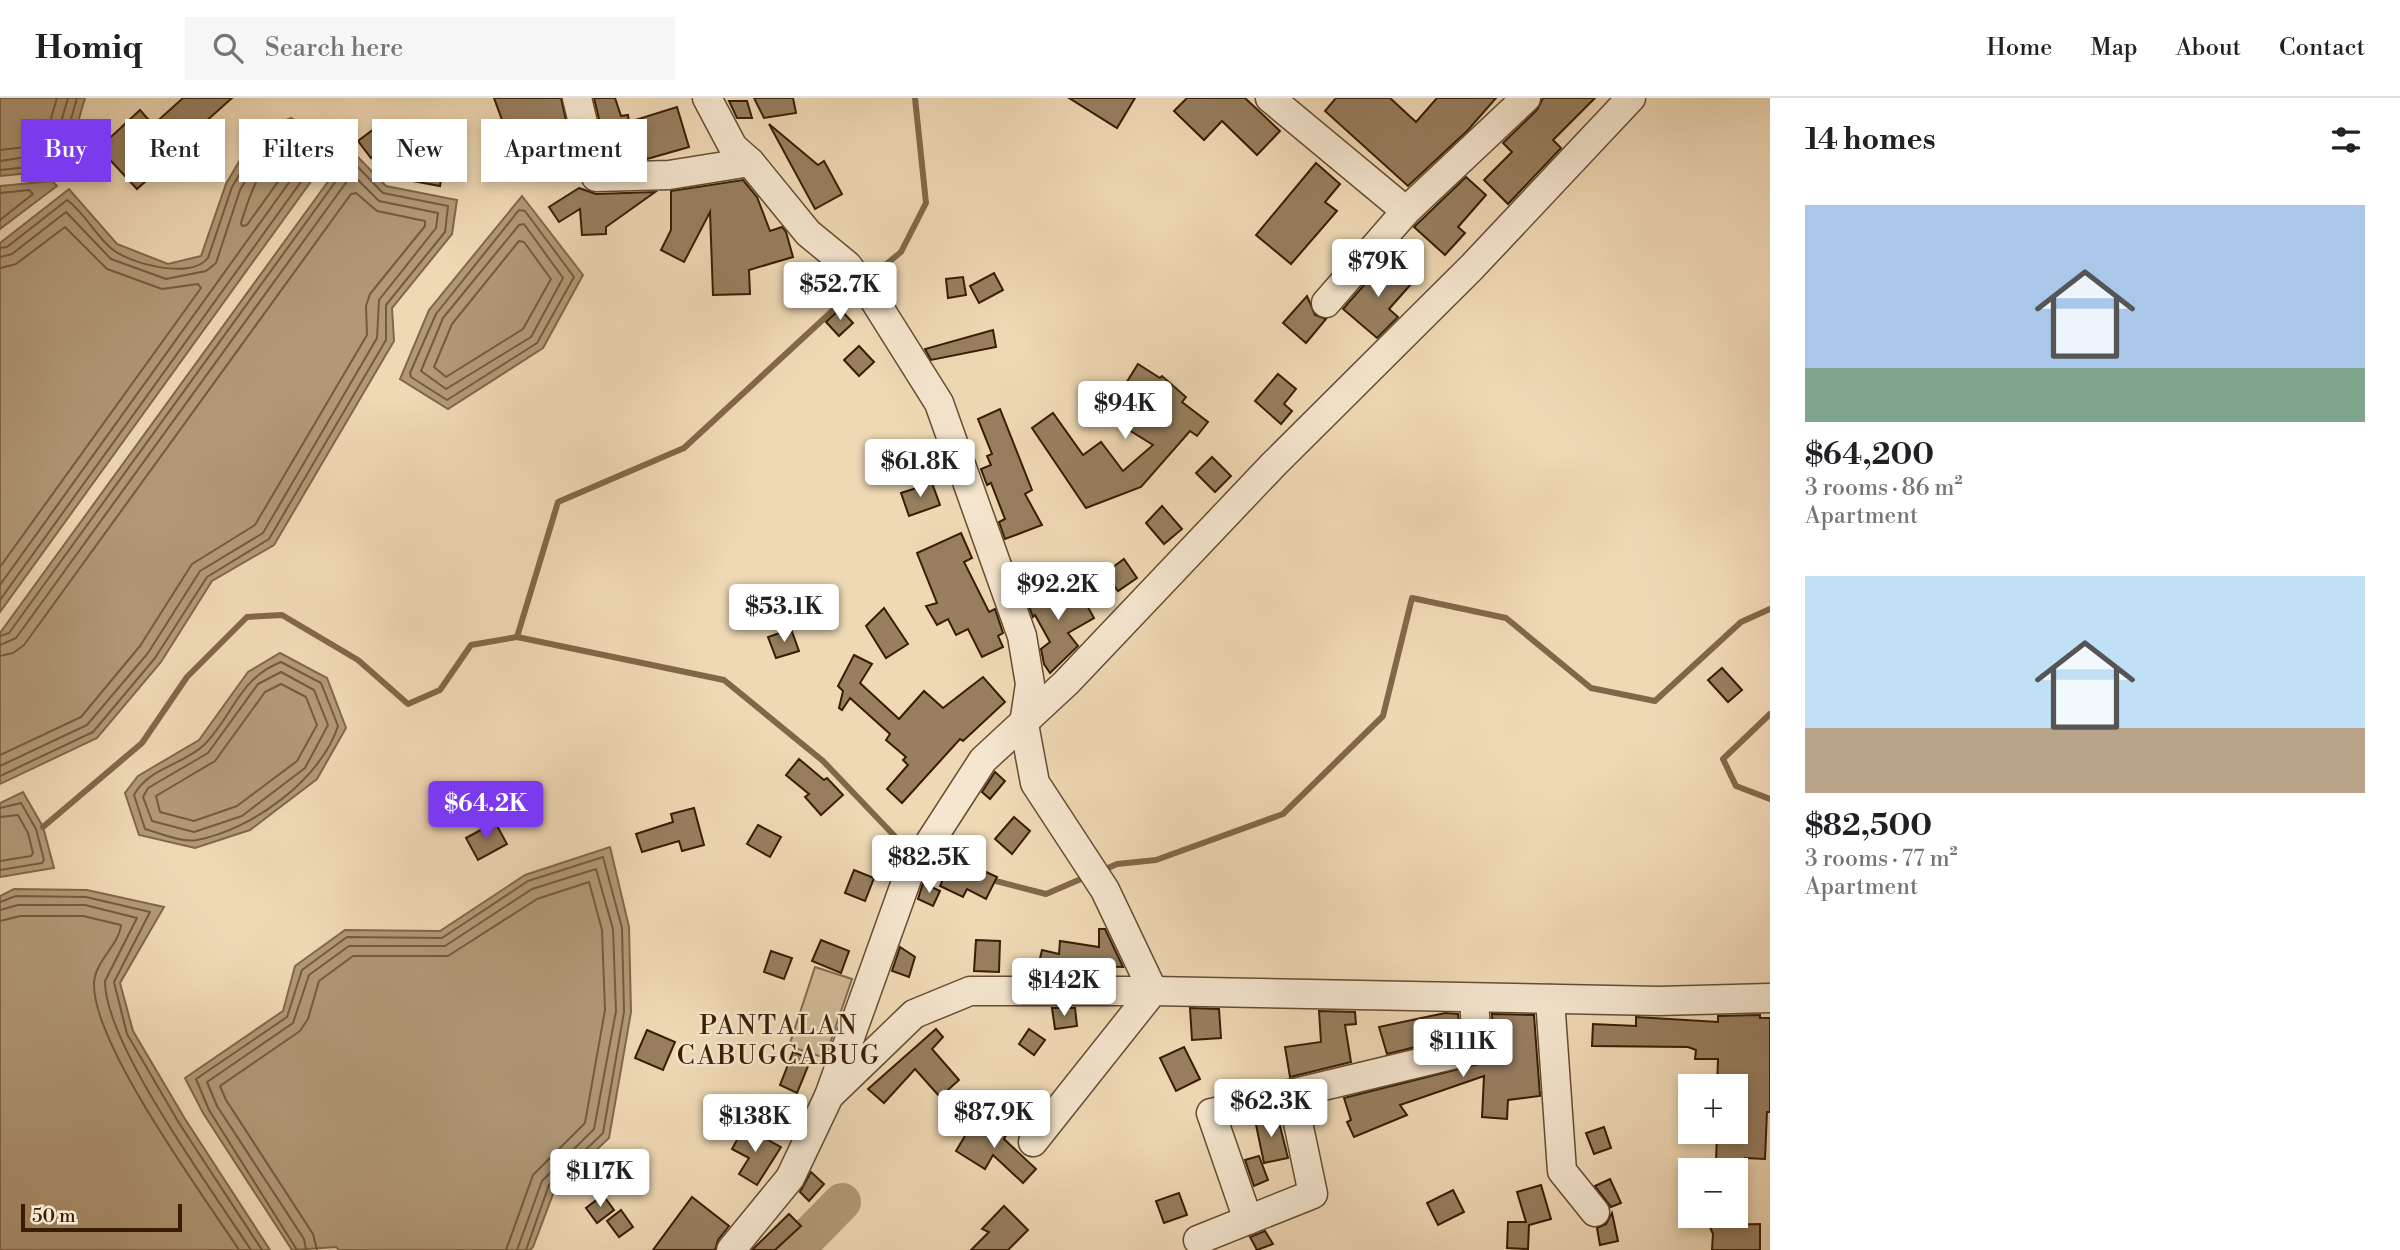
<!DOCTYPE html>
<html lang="en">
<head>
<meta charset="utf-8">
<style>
	body { margin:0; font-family:"Libre Bodoni",serif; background:#f6f6f6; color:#202124; height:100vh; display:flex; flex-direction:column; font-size:26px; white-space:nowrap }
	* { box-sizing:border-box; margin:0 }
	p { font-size:23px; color:#757577 }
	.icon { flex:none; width:38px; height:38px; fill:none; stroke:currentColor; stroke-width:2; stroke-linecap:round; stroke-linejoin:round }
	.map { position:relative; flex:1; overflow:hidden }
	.panel { display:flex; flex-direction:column; background:#fff; width:630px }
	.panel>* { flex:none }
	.guide { position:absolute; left:21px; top:21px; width:665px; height:63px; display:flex; gap:14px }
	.controls { position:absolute; left:1678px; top:976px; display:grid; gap:14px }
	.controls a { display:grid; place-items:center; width:70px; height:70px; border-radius:0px; background:#fff; box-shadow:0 4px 10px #0003; font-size:35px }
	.scale { position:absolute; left:21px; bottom:18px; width:161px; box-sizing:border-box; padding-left:7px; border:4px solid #381d03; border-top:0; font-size:19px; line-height:24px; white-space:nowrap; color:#381d03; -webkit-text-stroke:5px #f5e6cf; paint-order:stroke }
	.price { position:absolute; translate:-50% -60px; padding:0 16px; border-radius:7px; background:#fff; color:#222; font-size:23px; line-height:46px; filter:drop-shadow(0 2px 4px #0008) }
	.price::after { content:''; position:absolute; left:50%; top:42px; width:21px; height:16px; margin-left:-10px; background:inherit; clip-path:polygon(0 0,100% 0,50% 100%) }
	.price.active { background:#7c3aed; color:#fff }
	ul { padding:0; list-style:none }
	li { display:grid; align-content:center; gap:14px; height:371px; padding:0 35px }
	li span { display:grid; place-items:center; height:217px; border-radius:0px; color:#555 }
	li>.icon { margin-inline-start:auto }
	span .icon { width:126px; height:126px; fill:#fffc; stroke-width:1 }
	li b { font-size:30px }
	h2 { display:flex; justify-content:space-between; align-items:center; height:84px; padding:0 35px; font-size:30px }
	.tag { padding:0 24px; border-radius:0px; background:#fff; box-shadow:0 4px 10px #0003; font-size:24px; line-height:63px }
	.tag.active { background:#7c3aed; color:#fff }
	header { display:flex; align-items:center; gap:42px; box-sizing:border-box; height:98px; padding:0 35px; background:#fff; border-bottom:2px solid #e0e0e0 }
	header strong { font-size:33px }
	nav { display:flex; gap:38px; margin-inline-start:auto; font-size:24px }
	.search { width:490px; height:63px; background:#f6f6f6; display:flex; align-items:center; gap:18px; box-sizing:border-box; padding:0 24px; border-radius:0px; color:#757577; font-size:26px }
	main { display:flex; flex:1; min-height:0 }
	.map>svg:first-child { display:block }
</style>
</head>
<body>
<header>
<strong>Homiq</strong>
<div class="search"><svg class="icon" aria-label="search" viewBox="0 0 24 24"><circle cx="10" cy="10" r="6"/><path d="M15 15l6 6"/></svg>Search here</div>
<nav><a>Home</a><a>Map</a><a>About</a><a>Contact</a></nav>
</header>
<main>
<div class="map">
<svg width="1770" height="1152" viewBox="0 0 1770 1152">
	<rect width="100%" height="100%" fill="#efd9b5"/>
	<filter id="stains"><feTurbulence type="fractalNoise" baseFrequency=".00286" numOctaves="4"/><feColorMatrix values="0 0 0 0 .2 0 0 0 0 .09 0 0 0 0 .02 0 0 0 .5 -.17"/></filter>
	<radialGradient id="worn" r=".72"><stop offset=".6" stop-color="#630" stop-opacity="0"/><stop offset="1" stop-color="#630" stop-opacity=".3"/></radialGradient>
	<!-- green -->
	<polygon fill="#d0b997" stroke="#846b4d" stroke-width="2" points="815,869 852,881 825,960 789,948"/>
	<!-- water -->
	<g fill="#b19978" stroke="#816749" stroke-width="2">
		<polygon points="0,0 85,0 66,65 51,73 0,78"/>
		<polygon points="291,20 338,46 0,514 0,145 69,91 117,146 168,166 201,158 226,86 257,33"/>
		<polygon points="351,52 386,88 457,102 452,136 392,210 394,243 274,447 212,483 161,564 97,640 0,686 0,535"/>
		<polygon points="52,83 57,88 0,131 0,88"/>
		<polygon points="522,98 583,177 543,250 448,311 400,281 429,212"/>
		<polygon points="280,555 327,580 346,630 317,681 250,732 195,750 139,737 125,695 138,678 199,642 248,574"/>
		<polygon points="23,694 43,729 54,770 0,779 0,705"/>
		<polygon points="610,749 629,829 631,914 609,1040 555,1091 533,1149 530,1152 339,1152 336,1149 292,1152 203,1015 185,980 283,913 295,868 345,832 440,833 525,777"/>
		<polygon points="14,791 87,792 164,809 120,885 133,933 185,1021 270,1152 0,1152 0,798"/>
	</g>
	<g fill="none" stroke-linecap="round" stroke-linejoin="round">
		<!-- shore -->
		<g stroke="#745b3e" stroke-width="2">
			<path d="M 289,49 L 297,53 L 297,57 L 247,127 L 242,128 L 241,125 C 249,99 262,58 289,49 Z"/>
			<polyline points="0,52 43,47 57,0"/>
			<polyline points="0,63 52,55 68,0"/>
			<polyline points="0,72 48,67 60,60 77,0"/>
			<polyline points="0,95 29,92 33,96 0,122"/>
			<polygon points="519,112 525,113 574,179 537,245 447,302 411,279 410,275 436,216"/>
			<polygon points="524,126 563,180 531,239 446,291 421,273 443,220 519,127"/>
			<polygon points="519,143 524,144 551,181 523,231 446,279 434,269 452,226"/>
			<path d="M 0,150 L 7,149 L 67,102 C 85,115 95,137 112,151 C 130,166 191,182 208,160 L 232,89 L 261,40 L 291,28 L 326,49 L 0,502"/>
			<polyline points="0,159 12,156 66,114 111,161 166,181 206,173 216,165 240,92 267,47 290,38 313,51 0,487"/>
			<polyline points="0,170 16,166 65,129 107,171 162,191 198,186 201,190 0,469"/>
			<polyline points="0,538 9,535 349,65 354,65 383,95 448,108 445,134 386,207 386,242 269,441 207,479 155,560 93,634 0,678"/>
			<polyline points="0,547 16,540 350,79 355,79 379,103 438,115 436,130 379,202 377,240 263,435 200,473 148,555 87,627 0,668"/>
			<polyline points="0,558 13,555 24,547 351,96 356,95 377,113 425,123 425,128 370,196 366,208 367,237 255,427 192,466 140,548 81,619 0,657"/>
			<path d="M 281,564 L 321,585 L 338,628 C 321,681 252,732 197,742 C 183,745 159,735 145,731 L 134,697 C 148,670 183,667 204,647 C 233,618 239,580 281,564 Z"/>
			<polygon points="281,574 314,592 328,627 305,670 242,718 194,734 152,723 143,699 148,690 208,655 258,586"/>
			<polygon points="281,586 306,599 317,627 297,663 237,708 194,723 160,714 156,698 215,663 265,594"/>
			<polyline points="0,710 21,705 36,731 44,762 42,765 0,772"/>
			<polyline points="0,719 18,717 28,735 33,755 31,758 0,763"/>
			<polyline points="0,804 16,798 86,799 150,814 114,884 127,936 179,1025 262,1152"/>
			<path d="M 0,812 L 18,807 L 85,807 L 137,820 L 105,883 C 104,945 214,1095 251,1152"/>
			<path d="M 0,823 L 20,818 L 83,818 L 121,827 C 119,847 95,863 94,885 C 92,946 203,1097 239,1152"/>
			<polyline points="297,1152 209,1012 196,981 287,919 302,872 347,839 442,840 528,783 603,759 622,830 624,914 603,1035 549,1087 526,1152"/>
			<polyline points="306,1152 304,1141 217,1008 207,984 293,925 309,877 349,848 445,848 532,791 596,771 613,831 616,913 594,1031 542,1083 517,1152"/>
			<polyline points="317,1152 313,1136 226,1002 220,988 300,933 308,921 319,883 353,858 448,858 537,801 589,784 602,832 605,912 585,1025 533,1077 506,1152"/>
		</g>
		<!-- stream -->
		<g stroke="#816749" stroke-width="6">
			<polyline points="867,182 901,154 926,105 915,0"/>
			<polyline points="517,539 558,404 684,350 856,191"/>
			<polyline points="1770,616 1723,661 1736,688 1770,701"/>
			<polyline points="43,729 142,645 187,579 247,519 282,517 358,562 408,606 440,592 471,547 517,539 724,582 823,663 906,750 916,755"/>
			<polyline points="929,761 954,773"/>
			<polyline points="1101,773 1117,766 1156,762 1283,716 1383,618 1412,500 1506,520 1591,590 1655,603 1741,524 1770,511"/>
			<polyline points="988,781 1046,796 1088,778"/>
		</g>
		<!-- river -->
		<polyline stroke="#b19978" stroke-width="38" points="795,1152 842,1104"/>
	</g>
	<!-- building -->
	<g fill="#977f60" stroke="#381d03" stroke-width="2">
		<polygon points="183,0 232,0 175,51 178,54 137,91 99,50 140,12 153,27"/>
		<polygon points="494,0 561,0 574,58 550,68 528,72 514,40 509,41"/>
		<polygon points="594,0 615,0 621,18 628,17 629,24 677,9 689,49 647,61 644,53 608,59"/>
		<polygon points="754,0 793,0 796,15 764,20"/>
		<polygon points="1069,0 1135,0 1117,30"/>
		<polygon points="1187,0 1245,0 1280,33 1257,57 1222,23 1204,42 1174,13"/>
		<polygon points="1336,0 1390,0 1416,24 1437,0 1496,0 1468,32 1408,88 1325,13"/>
		<polygon points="1543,0 1595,0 1553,42 1561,50 1508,106 1484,82 1512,54 1503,45 1537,12"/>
		<polygon points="729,3 747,3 752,20 737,20"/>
		<polygon points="382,25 386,30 448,41 440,88 396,80 403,36 371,60 358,43"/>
		<polygon points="769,26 818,67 824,63 842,96 815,111"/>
		<polygon points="1316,65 1340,86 1325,104 1337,113 1291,166 1256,137"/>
		<polygon points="1466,79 1486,97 1458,129 1465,135 1445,157 1414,129"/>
		<polygon points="743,82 757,99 770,133 782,129 786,134 793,159 749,172 750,196 713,197 710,114 684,164 661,152 671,132 671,93"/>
		<polygon points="579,90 596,96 655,94 606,129 606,136 582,137 580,111 559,124 549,109"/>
		<polygon points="1386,162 1412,185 1389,211 1398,219 1377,240 1343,211"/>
		<polygon points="994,175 1003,192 979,205 970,188"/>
		<polygon points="963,179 966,197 948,200 946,181"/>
		<polygon points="1307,198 1315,217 1326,221 1306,245 1283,225"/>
		<polygon points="840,211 853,225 839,238 826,224"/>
		<polygon points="993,232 996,249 931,262 925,251"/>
		<polygon points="859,248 874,264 859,278 844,262"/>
		<polygon points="1138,266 1160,280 1162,278 1186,299 1182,304 1208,324 1197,338 1190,333 1141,389 1086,410 1032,330 1053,315 1083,357 1101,344 1123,373 1153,347 1124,329 1141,301 1123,290"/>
		<polygon points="1278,276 1296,291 1284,306 1292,313 1281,326 1255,303"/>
		<polygon points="1000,311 1032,392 1025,396 1042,427 1005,441 999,424 1005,421 991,385 987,387 981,371 991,367 987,358 992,356 978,321"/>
		<polygon points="1212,359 1231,378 1215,394 1196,375"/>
		<polygon points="932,385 940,407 909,418 901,395"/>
		<polygon points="1162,408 1182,431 1164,446 1146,425"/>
		<polygon points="961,435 972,460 964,464 989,514 995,511 1003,535 998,538 1003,549 982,559 968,531 956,537 948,521 937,527 926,508 937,505 917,455"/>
		<polygon points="1124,461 1137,480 1118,493 1105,475"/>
		<polygon points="1041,485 1053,505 1078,491 1094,520 1068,535 1078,548 1050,575 1044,566 1041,551 1050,544 1035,517 1033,519 1024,495"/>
		<polygon points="884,510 908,546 886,560 866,528"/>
		<polygon points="791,531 799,553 776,560 768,539"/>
		<polygon points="854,557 872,566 860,585 899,621 924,593 943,610 983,579 1005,604 963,643 960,641 902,705 887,691 908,667 903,662 906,659 886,642 890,636 850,600 842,612 839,610 843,593 838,588"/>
		<polygon points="1722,570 1742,592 1728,604 1708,582"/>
		<polygon points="799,661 824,682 827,680 843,697 821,717 805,699 809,696 786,677"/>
		<polygon points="995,674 1005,683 990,701 982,694"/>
		<polygon points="694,710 704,747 682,753 679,743 642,754 636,736 673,724 671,716"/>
		<polygon points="1014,719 1030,733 1012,756 995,741"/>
		<polygon points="495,724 507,746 478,762 466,740"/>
		<polygon points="758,727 781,739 770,759 747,746"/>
		<polygon points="953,759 997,779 986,801 967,791 963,799 940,788"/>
		<polygon points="854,772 874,780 865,803 845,795"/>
		<polygon points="923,785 940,793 933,808 918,801"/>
		<polygon points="1099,831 1105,831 1123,869 1089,868 1088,875 1038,869 1042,852 1059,856 1060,843 1099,849"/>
		<polygon points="821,842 849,853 841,875 812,863"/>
		<polygon points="976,842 1000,843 999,874 974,873"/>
		<polygon points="900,849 915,859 909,879 892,873"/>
		<polygon points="771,853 792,860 784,881 764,874"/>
		<polygon points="1052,910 1075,910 1077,928 1055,931"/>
		<polygon points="1190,910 1219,911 1221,940 1192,942"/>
		<polygon points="1319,913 1355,914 1356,926 1345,927 1351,964 1290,979 1285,949 1321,944"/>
		<polygon points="1445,915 1458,916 1460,938 1387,956 1379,929"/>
		<polygon points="1492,916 1534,917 1540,998 1508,1002 1507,1021 1482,1019 1484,978 1400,1007 1407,1017 1354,1039 1347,1024 1351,1022 1344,1000 1487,964 1494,951"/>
		<polygon points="1760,917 1760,920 1770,920 1770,1014 1767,1014 1765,1061 1745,1060 1744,1065 1716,1064 1717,1034 1736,1034 1736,989 1717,989 1718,961 1695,961 1696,952 1688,949 1592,948 1593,926 1636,928 1636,919 1718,924 1718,918"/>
		<polygon points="936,931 943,939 932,951 959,982 940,999 915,971 884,1005 868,991"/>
		<polygon points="1029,931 1045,942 1034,957 1019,946"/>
		<polygon points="647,932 675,944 663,972 635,960"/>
		<polygon points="1184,949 1200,981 1176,993 1160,960"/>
		<polygon points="793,954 811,961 797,995 780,987"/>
		<polygon points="1277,1016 1288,1060 1264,1065 1255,1022"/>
		<polygon points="974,1023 988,1032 993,1023 1009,1032 1004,1041 1036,1071 1023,1085 993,1057 985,1071 956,1053"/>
		<polygon points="744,1029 781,1049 757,1087 739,1076 749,1060 732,1051"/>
		<polygon points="1604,1029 1611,1050 1594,1056 1586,1035"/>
		<polygon points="1259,1058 1268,1082 1254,1088 1245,1062"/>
		<polygon points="811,1074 824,1086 809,1103 800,1094"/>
		<polygon points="1610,1081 1621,1105 1611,1109 1595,1088"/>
		<polygon points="1541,1087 1551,1121 1529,1127 1528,1151 1507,1150 1508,1124 1526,1124 1517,1094"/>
		<polygon points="1453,1092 1464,1114 1438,1127 1427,1105"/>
		<polygon points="1179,1095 1187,1117 1164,1125 1156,1103"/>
		<polygon points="603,1097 614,1112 597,1125 586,1110"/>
		<polygon points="692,1099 729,1128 718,1142 715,1152 653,1152"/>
		<polygon points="1004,1108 1028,1132 1008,1152 971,1152 989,1134 982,1131"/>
		<polygon points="621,1112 633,1129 619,1139 607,1123"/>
		<polygon points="1612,1115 1618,1143 1600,1147 1597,1130 1606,1126"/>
		<polygon points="789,1116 801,1128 775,1152 752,1152"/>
		<polygon points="1760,1126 1760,1152 1712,1152 1713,1136 1709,1127"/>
		<polygon points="1265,1133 1273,1146 1257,1152 1250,1139"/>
	</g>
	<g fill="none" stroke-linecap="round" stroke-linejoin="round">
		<!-- minor casing -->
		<g stroke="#664c30" stroke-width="31">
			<g id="minor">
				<polyline points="577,0 596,79 669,77 750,64"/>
				<polyline points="707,0 733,49 750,64 808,135 847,167 873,200 939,305 1022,538 1030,586 1024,626 1035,685 1105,792 1153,893"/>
				<polyline points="1270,0 1406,113"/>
				<polyline points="1326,205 1406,113 1526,0"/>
				<polyline points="1550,901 1562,1073 1595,1114"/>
				<polyline points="829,998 908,778 983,662 1066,585 1273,367 1472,169 1631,0"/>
				<polyline points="1033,1044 1153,893"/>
				<polyline points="1248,1122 1211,1015 1477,951 1474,900"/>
				<polyline points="1198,1142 1313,1096 1292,996"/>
				<polyline points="731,1152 790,1080 829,998 914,916 970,893 1153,893 1659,903 1770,900"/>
			</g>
		</g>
		<!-- minor -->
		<use href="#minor" stroke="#f5e6cf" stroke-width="28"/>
	</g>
	<g text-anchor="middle" stroke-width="5" stroke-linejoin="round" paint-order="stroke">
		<!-- quarter labels -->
		<g font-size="26" letter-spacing="2" fill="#381d03" stroke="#f5e6cf">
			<text x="779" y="936">PANTALAN<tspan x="779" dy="30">CABUGCABUG</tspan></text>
		</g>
	</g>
	<rect width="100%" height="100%" filter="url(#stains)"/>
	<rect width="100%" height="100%" fill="url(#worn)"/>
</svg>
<div class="controls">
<a>+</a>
<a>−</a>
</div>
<div class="scale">50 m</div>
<b class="price" style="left:1378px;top:201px">$79K</b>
<b class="price" style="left:840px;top:224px">$52.7K</b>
<b class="price" style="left:1125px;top:343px">$94K</b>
<b class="price" style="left:920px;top:401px">$61.8K</b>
<b class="price" style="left:1058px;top:524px">$92.2K</b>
<b class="price" style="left:784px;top:546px">$53.1K</b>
<b class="price active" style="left:486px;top:743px">$64.2K</b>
<b class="price" style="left:929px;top:797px">$82.5K</b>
<b class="price" style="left:1064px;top:920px">$142K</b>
<b class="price" style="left:1463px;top:981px">$111K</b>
<b class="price" style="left:1271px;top:1041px">$62.3K</b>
<b class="price" style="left:994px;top:1052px">$87.9K</b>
<b class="price" style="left:755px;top:1056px">$138K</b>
<b class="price" style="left:600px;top:1111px">$117K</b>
<div class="guide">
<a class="tag active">Buy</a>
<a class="tag">Rent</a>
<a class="tag">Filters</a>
<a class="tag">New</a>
<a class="tag">Apartment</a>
</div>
</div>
<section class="panel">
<h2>14 homes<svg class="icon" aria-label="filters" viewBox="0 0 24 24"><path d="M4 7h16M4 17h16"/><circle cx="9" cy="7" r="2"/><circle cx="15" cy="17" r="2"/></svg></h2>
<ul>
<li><span style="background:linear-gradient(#a9c7e8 75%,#7fa58c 0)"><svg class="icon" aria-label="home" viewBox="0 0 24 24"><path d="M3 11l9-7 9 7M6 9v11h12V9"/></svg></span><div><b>$64,200</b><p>3 rooms · 86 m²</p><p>Apartment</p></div></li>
<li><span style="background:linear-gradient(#bfe0f5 70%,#b9a48a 0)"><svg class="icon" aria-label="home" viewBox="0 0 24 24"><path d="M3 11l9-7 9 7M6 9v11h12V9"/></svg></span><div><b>$82,500</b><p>3 rooms · 77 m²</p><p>Apartment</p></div></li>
</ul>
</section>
</main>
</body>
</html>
